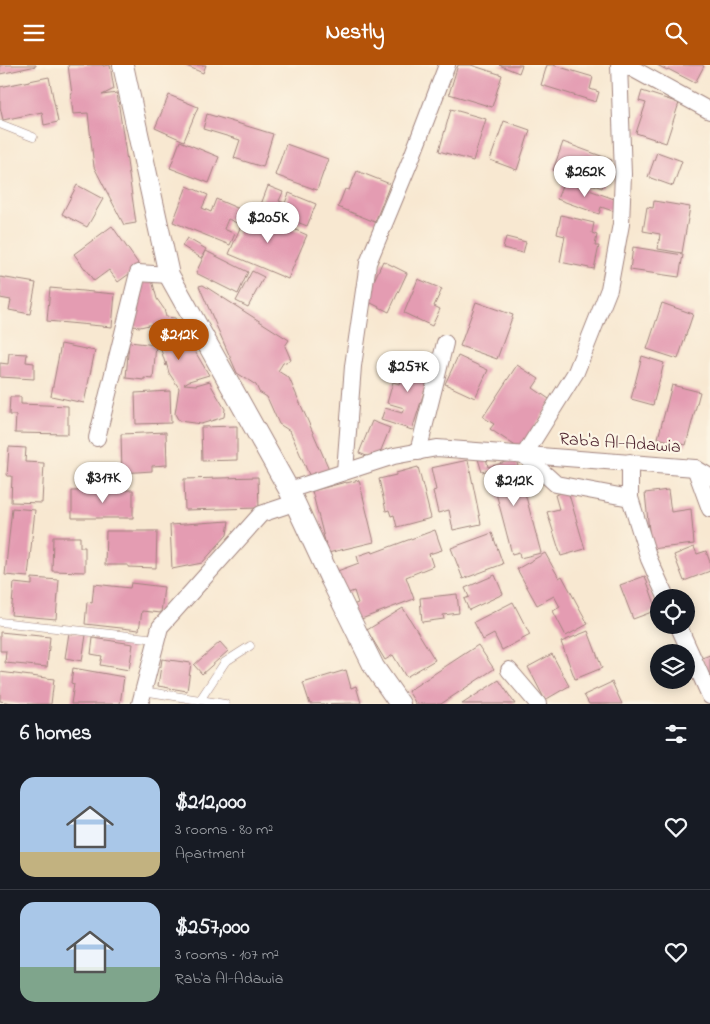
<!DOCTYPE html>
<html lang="en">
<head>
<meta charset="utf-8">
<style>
	body { margin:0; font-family:"Indie Flower",sans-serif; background:#242831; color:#f1f3f6; height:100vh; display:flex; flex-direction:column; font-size:19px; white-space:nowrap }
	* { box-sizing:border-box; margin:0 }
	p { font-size:16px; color:#9ea1a6 }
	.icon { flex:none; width:28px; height:28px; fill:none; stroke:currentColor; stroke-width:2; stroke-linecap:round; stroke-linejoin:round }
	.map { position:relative; height:639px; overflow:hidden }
	.details { display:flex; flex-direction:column; background:#171b24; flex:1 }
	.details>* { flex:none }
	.buttons { position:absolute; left:650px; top:524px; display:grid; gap:10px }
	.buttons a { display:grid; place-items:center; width:45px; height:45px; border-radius:50%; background:#171b24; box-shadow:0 2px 12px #0003; font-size:25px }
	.price { position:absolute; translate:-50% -42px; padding:0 11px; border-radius:18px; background:#fff; color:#222; font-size:16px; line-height:32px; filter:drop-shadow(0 1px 2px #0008) }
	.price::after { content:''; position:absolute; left:50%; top:30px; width:15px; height:11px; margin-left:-8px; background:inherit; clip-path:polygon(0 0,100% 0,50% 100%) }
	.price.active { background:#b45309; color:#fff }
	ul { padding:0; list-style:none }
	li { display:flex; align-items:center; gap:15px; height:125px; padding:0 20px }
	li+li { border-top:1px solid #363941 }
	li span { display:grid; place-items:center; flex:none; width:140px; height:100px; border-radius:15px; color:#555 }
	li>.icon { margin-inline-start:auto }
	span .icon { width:60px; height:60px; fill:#fffc; stroke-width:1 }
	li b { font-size:21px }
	h2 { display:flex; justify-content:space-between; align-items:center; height:60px; padding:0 20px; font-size:21px }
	header { display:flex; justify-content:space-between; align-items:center; height:65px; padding:0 20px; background:#b45309; color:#fff; font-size:22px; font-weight:700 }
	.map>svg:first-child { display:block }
</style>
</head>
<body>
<header><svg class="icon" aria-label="menu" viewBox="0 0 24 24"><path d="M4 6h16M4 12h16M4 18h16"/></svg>Nestly<svg class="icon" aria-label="search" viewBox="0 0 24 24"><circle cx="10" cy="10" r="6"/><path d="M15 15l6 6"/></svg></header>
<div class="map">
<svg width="710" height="639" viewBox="0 0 710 639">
	<rect width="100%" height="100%" fill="#fcf5e5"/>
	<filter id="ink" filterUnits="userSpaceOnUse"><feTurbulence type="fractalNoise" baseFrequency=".02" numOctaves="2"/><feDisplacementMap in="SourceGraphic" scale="10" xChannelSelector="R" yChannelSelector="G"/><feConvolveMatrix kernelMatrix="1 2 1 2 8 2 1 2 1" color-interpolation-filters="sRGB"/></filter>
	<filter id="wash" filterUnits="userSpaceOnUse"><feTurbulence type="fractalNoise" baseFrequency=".0096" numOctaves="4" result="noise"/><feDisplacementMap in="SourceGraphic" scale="20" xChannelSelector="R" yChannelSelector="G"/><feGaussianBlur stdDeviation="1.12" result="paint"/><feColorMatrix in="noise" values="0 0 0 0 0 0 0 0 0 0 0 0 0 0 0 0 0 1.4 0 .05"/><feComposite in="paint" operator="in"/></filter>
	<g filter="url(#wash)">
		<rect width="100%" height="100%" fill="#f8e8d1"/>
		<g id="blocks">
			<!-- building -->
			<g fill="#e49cb2">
				<polygon points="0,0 36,0 36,1 0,9"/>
				<polygon points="68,0 103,0 103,1 110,0 114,24 102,30 117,28 136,158 124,160 94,102 88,48 73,49 71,30 72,29"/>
				<polygon points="184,0 206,0 203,8"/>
				<polygon points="458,0 471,0 502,10 492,42 449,29"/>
				<polygon points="499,0 522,0 519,8"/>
				<polygon points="547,0 553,0 593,12 590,24 599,27 596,37 541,20"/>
				<polygon points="657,0 702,0 704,1 695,18 668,4 667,5"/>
				<polygon points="49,12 58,57 44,60 42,47 3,55 0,42 0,22"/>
				<polygon points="642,26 679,38 666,78 636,68 646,38 639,36"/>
				<polygon points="169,30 198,42 184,76 155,63"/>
				<polygon points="451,44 486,54 473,96 439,86"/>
				<polygon points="207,49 273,69 263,102 234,93 240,75 203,64"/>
				<polygon points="504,56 530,65 517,105 490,95"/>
				<polygon points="180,76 219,92 209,118 170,103"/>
				<polygon points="563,77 612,95 602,123 553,105"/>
				<polygon points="286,79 328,94 317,125 275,110"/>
				<polygon points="657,87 682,96 673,121 648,112"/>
				<polygon points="357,106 390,119 375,157 338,142 345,124 349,125"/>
				<polygon points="564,116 617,135 613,146 601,142 599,149 557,134"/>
				<polygon points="77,120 103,134 87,162 62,149"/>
				<polygon points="187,121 208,130 202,143 211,147 216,134 244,146 239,159 228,154 224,164 235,169 230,180 173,157"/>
				<polygon points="268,121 283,127 279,136 285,138 289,128 316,139 307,161 260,142"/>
				<polygon points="654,136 690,142 682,188 658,184 660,169 643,166 647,142 653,143"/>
				<polygon points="248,144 307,170 288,214 229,189"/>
				<polygon points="561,150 594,158 592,168 597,170 595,181 599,181 594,204 560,197 565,171 557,169"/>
				<polygon points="112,161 140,201 118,217 109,205 94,216 74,189"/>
				<polygon points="506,172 526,177 523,188 503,183"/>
				<polygon points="187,173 206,184 201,193 182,181"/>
				<polygon points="633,182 683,190 679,212 630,205"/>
				<polygon points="206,186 248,207 238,229 196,208"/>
				<polygon points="383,196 407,208 389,247 365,235"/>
				<polygon points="252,206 264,212 248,242 236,236"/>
				<polygon points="0,212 36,218 30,249 9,245 11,235 0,233"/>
				<polygon points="418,214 442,224 434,241 440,244 432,261 404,248"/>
				<polygon points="152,215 157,234 164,244 166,252 175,253 209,310 189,316 184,319 196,320 210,316 212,322 225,344 224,352 201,359 179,356 175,349 179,323 169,308 166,297 166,301 153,259 140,262 132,261 143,217"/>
				<polygon points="203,220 289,275 285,281 291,295 283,298 278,306 289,313 329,404 310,412 290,366 279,359 267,332 259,327 256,320 237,308 199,221"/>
				<polygon points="50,223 115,229 112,262 47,256"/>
				<polygon points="476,237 513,250 497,294 460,281"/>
				<polygon points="662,238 693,249 678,294 647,284"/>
				<polygon points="129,277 156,280 153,314 144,313 144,315 126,313"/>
				<polygon points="61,279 95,286 84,338 51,331"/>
				<polygon points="9,288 27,289 26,297 34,298 34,314 0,312 0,298 8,299"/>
				<polygon points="408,291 433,299 412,365 381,355 385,343 402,348 404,343 387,338 393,317 399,319"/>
				<polygon points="458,291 488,305 475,333 445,319"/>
				<polygon points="642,291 664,298 653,340 631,334"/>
				<polygon points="517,300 539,314 533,323 552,336 520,384 490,364 494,359 483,352"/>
				<polygon points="672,320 700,327 686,380 658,373"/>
				<polygon points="170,326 171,358 136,359 135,328"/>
				<polygon points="10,332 21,332 21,339 68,341 68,369 15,368 16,350 9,350"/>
				<polygon points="372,356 390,363 377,395 359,388"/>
				<polygon points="237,361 237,395 202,396 201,362"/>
				<polygon points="166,367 167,400 152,401 152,406 122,408 121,369"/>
				<polygon points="9,382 26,383 25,397 44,398 42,438 11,437 12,411 7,411"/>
				<polygon points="486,392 488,402 516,394 541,488 520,493 519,487 512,489 490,405 482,407 478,394"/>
				<polygon points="468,395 481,459 453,465 449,445 438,448 433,426 436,425 431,403"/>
				<polygon points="418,402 431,453 397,462 394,450 391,451 389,445 386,446 379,414 396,410 396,408"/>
				<polygon points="258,412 259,443 185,445 184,414"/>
				<polygon points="359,415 374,477 328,488 312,426 346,417 346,418"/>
				<polygon points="133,425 133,453 72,453 72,426"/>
				<polygon points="668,425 671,447 691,444 694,479 651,484 645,428"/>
				<polygon points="568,426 585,484 561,491 547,447 559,444 555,430"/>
				<polygon points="12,443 35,445 28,512 5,510"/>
				<polygon points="229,456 227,470 202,498 172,504 170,460"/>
				<polygon points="435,465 442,485 429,489 433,501 406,512 414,534 356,556 350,541 358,538 354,526 340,531 332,508 359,498 357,491 372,486 373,488"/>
				<polygon points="106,466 157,466 156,503 128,502 128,500 105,500"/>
				<polygon points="492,468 503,499 463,514 451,483"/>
				<polygon points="53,472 80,472 80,482 85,482 85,507 52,506"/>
				<polygon points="694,482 697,489 706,486 710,497 710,506 684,516 674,490"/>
				<polygon points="545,488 559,513 562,511 588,559 566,571 553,546 560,542 554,531 537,540 517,504"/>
				<polygon points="495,510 503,529 469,545 464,534 469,532 465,523"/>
				<polygon points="645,511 657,545 633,554 620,520"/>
				<polygon points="32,513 59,515 56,554 11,550 14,518 32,520"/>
				<polygon points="131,518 164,522 161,548 142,546 139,565 85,559 87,537 92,538 94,519 130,523"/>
				<polygon points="457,529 459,548 443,550 444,554 422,557 420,533"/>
				<polygon points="513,537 530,570 502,585 494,569 483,575 474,557"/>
				<polygon points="403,543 435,595 406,612 393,590 385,595 367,565"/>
				<polygon points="588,566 602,603 575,614 561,577"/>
				<polygon points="0,567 50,572 47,602 5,598 6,586 0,586"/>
				<polygon points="69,568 86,570 82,596 65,593"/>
				<polygon points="93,573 133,579 129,605 100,600 102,591 91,589"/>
				<polygon points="220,577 228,586 202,609 194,600"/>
				<polygon points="478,580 494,604 441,639 416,639 408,626"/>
				<polygon points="552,589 569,621 545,635 528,602"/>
				<polygon points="710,590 710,614 702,593"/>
				<polygon points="162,594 191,598 187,626 158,621"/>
				<polygon points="73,603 124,612 120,639 71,639 74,619 71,618"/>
				<polygon points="346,605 351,623 356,621 361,638 310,639 303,618"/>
				<polygon points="0,607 54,614 51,639 19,639 0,636"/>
				<polygon points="499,615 515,639 462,639"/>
				<polygon points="612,617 622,639 589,639 584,630"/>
			</g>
		</g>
	</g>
	<g filter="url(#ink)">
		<use href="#blocks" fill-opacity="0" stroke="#a1847e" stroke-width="1"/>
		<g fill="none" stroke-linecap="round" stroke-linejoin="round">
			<!-- service casing -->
			<g stroke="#a1847e" stroke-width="9">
				<g id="service">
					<polyline points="0,59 33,72"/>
					<polyline points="0,557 157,574"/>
					<polyline points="143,626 225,639"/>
					<polyline points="200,635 225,597 250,581"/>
				</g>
			</g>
			<!-- minor casing -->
			<g stroke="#a1847e" stroke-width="18">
				<g id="minor">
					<polyline points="626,0 710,46"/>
					<polyline points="97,373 138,208 169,210"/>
					<polyline points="418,387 445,278"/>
					<polyline points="524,390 576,307 609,224 621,159 623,109 619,0"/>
					<polyline points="524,390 556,419 630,433"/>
					<polyline points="630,397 630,433 649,494 666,532"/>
					<polyline points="695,403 710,444"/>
					<polyline points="345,406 353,301 368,198 411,94 447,0"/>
					<polyline points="289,425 394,391 437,383 695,403 710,412"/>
					<polyline points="678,560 710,631"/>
					<polyline points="509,605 538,639"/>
					<polyline points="140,639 160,562 261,449 294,438"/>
				</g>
			</g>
			<!-- tertiary casing -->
			<g stroke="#a1847e" stroke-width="22">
				<polyline id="tertiary" points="123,0 169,210 289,425 331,515 374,602 400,639"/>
			</g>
			<!-- service -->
			<use href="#service" stroke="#fff" stroke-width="8"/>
			<!-- minor -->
			<use href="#minor" stroke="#fff" stroke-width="16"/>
			<!-- tertiary -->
			<use href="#tertiary" stroke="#fff" stroke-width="20"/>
		</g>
	</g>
	<g text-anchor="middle" stroke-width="4.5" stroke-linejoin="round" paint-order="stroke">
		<!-- street labels -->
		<g font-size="18" fill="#4a1f2b" stroke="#fcf5e5">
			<text transform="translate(620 377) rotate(4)" y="6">Rab'a Al-Adawia</text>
		</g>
	</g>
</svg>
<div class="buttons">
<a><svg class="icon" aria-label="locate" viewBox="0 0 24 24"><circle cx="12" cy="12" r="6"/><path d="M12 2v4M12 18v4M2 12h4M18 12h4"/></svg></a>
<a><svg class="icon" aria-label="layers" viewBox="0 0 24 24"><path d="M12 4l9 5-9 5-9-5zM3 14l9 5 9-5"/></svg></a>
</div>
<b class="price" style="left:585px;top:133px">$262K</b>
<b class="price" style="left:268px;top:179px">$205K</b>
<b class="price active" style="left:179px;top:296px">$212K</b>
<b class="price" style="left:408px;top:328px">$257K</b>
<b class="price" style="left:103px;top:439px">$317K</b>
<b class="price" style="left:514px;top:442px">$212K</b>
</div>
<section class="details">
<h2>6 homes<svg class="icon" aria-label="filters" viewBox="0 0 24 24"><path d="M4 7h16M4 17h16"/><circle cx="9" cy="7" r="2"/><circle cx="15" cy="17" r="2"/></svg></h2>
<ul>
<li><span style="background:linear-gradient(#a9c7e8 75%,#c2b280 0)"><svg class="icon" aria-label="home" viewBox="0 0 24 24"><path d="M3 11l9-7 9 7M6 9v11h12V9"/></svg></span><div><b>$212,000</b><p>3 rooms · 80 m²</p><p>Apartment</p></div><svg class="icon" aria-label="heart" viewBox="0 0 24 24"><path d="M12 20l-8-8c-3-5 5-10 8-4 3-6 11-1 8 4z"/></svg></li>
<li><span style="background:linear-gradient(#a9c7e8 65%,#7fa58c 0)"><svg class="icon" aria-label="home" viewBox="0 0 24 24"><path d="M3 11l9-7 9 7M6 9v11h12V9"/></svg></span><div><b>$257,000</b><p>3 rooms · 107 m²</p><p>Rab'a Al-Adawia</p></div><svg class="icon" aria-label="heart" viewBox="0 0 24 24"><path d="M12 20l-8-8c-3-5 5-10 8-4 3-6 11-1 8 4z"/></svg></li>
</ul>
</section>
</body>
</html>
